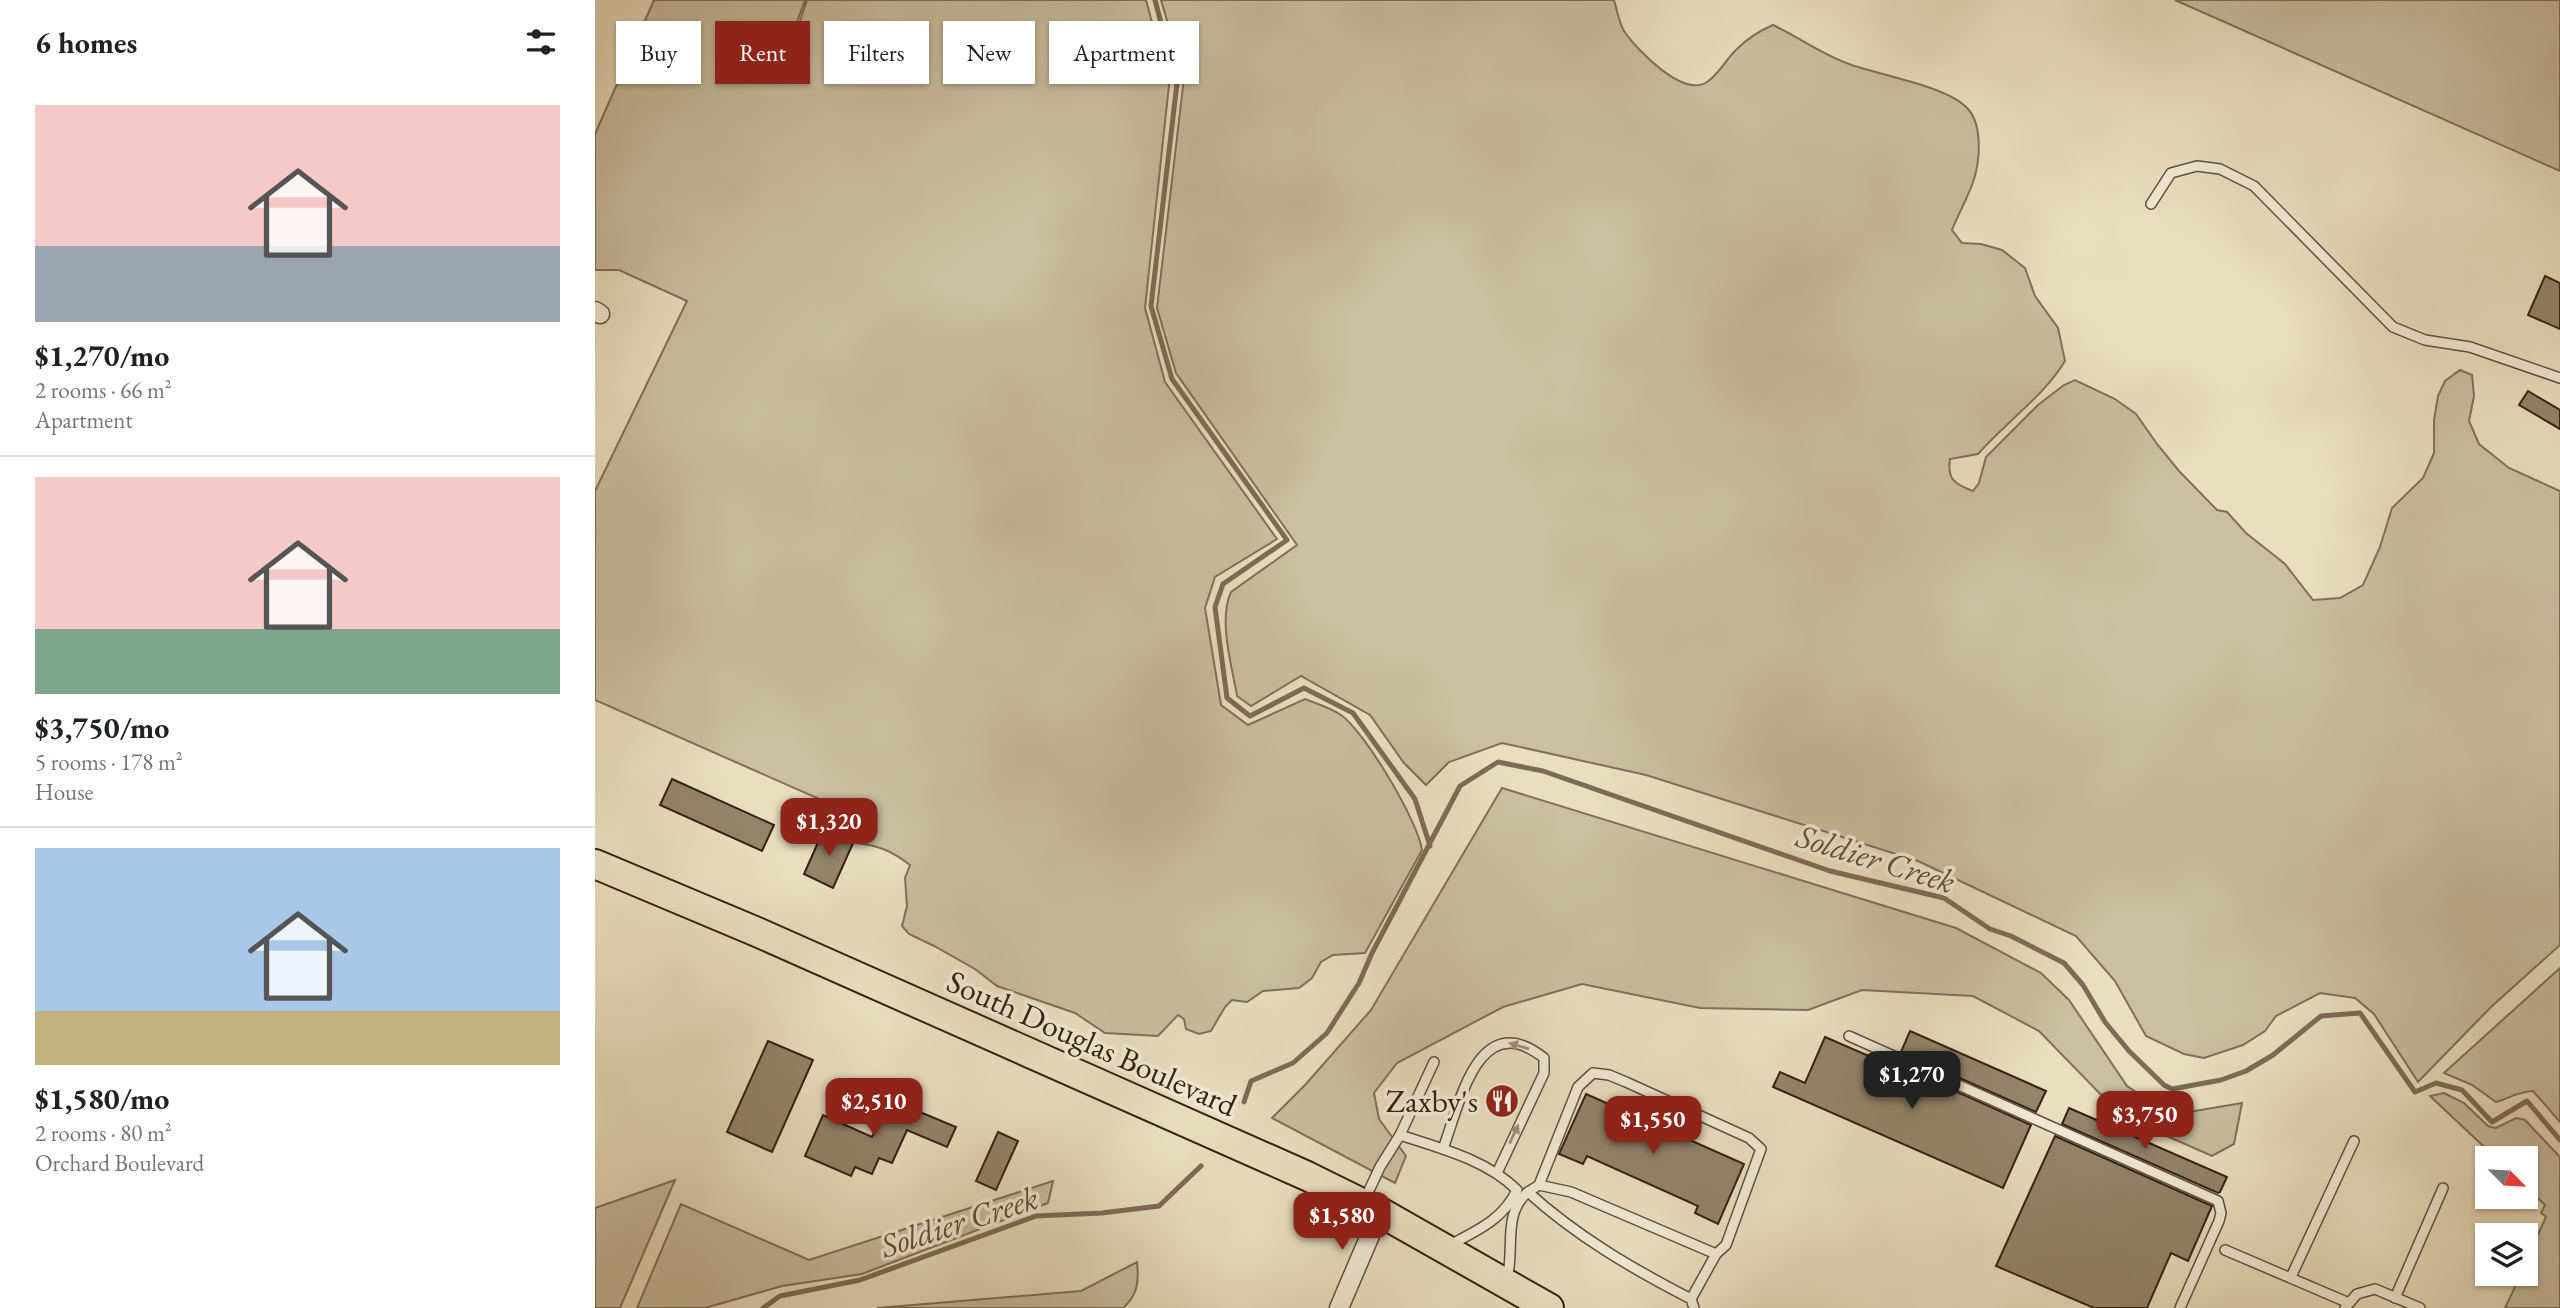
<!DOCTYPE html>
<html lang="en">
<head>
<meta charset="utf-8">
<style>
	body { margin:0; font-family:"EB Garamond",serif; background:#f2f2f2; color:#202124; height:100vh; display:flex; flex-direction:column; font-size:26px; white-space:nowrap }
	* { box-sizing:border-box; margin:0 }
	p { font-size:23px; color:#757577 }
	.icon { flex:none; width:38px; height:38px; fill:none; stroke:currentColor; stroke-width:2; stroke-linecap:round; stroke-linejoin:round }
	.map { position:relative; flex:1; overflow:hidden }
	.panel { display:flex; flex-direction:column; background:#fff; width:595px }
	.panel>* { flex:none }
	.hud { position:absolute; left:21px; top:21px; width:665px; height:63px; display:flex; gap:14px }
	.needle { width:46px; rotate:114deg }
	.fabs { position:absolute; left:1880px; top:1146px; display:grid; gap:14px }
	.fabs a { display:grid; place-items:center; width:63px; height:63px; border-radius:0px; background:#fff; box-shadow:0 2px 5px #0004; font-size:35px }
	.price { position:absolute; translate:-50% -60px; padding:0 16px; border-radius:14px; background:#8f2418; color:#fff; font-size:23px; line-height:46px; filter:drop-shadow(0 2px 4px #0008) }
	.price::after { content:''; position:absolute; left:50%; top:42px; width:21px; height:16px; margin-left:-10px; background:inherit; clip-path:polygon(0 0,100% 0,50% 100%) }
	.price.selected { background:#222; color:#fff }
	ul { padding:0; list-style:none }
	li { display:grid; align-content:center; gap:14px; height:371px; padding:0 35px }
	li+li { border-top:2px solid #e0e0e0 }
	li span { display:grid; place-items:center; height:217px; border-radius:0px; color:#555 }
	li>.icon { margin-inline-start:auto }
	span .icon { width:126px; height:126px; fill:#fffc; stroke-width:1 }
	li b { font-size:30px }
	h2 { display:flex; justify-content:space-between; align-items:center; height:84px; padding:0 35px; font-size:30px }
	.tag { padding:0 24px; border-radius:0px; background:#fff; box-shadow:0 2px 5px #0004; font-size:24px; line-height:63px }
	.tag.selected { background:#8f2418; color:#fff }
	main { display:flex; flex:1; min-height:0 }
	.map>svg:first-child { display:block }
</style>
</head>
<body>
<main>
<section class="panel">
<h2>6 homes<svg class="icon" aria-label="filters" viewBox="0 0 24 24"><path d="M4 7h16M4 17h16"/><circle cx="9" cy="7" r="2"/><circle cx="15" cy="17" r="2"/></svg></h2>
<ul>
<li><span style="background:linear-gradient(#f6c9c9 65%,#9aa5b1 0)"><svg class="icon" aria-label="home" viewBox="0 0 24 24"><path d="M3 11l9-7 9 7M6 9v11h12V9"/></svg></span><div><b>$1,270/mo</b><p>2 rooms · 66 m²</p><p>Apartment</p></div></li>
<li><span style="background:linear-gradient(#f6c9c9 70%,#7fa58c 0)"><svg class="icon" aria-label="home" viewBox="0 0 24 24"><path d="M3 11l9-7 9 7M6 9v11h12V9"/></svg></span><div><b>$3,750/mo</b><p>5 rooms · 178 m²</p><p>House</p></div></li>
<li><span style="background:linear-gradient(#a9c7e8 75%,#c2b280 0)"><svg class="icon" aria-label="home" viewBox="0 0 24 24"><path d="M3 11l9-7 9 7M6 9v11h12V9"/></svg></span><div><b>$1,580/mo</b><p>2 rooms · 80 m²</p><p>Orchard Boulevard</p></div></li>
</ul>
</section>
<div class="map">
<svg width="1965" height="1308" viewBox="0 0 1965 1308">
	<rect width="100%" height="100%" fill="#e9dfc0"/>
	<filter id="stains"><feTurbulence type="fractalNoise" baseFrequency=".00286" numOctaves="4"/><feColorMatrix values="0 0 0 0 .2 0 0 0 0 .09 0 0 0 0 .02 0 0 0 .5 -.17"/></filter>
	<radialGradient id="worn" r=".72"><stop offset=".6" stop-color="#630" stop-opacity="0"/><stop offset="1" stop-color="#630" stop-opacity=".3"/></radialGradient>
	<!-- green -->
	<g fill="#cabfa2" stroke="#80705a" stroke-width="2">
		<path d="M 59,0 L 210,0 L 182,77 L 197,45 L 212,0 L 551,0 L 574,85 L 550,308 L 570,382 L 682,539 L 620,577 L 610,608 L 626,705 L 653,725 L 710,699 C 722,704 736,708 746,715 C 770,732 823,821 827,850 L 770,953 L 738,955 L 726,962 L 717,978 L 704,988 L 668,991 L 652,1002 L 637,1000 L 630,1007 L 616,1031 L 604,1034 L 591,1029 L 589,1019 L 583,1015 L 563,1036 L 510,1033 L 480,1013 L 402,986 L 380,969 L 339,946 L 314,934 L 307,926 L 312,906 L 310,878 L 315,865 C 297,851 283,845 260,843 L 274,821 L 0,700 L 0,491 L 92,301 L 24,270 L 0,270 L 0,134 Z"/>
		<path d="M 566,0 L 1019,0 C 1022,10 1024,23 1029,31 C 1042,50 1088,98 1112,82 C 1125,73 1131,59 1142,49 C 1152,39 1164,31 1178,25 C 1203,37 1228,55 1254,64 C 1283,75 1353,86 1373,109 C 1387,124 1385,157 1380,176 C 1375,194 1364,212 1357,230 L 1367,243 L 1386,244 L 1407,250 L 1430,268 L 1440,296 L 1463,328 L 1470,361 C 1449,396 1411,422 1383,454 L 1355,459 C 1352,479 1359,484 1378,491 L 1384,483 L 1391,457 L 1443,405 L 1469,385 L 1480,380 L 1520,399 L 1541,414 L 1562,444 L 1584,471 L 1622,510 L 1632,512 L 1651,533 L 1690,564 L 1718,600 L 1745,598 L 1768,585 L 1785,547 L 1797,508 L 1828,478 L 1839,453 L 1839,420 L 1843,396 L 1850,381 L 1865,370 L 1877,375 L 1879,396 L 1874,421 L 1884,444 L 1914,468 L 1965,491 L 1965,945 L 1896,1007 L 1823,1082 L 1779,1014 L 1760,998 L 1725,993 L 1681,1016 L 1670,1031 L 1648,1045 L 1609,1058 L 1589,1054 L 1551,1036 L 1520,981 L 1481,936 L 1323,861 L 1051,775 L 907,743 L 854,762 L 831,785 L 809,763 L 775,715 L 706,676 L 656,706 L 642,696 C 637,666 623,620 636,592 L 702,545 L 581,373 L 562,308 L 589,78 Z"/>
		<polygon points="1580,0 1965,0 1965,171"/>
		<polygon points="907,788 1361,928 1446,973 1474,1000 1532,1086 1576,1115 1647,1103 1639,1144 1617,1156 1565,1133 1513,1102 1444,1031 1378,996 1267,990 1213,1010 1105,1008 987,984 908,1007 802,1063 779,1093 784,1119 811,1156 800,1183 677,1118 711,1084 776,1010"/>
		<path d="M 1965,968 L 1965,1122 L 1938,1091 C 1920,1092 1917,1098 1901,1102 L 1877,1085 L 1849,1073 Z"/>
		<polygon points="1849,1093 1869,1103 1893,1126 1901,1128 1921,1118 1930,1120 1965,1157 1965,1308 1910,1308 1926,1274 1930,1274 1930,1263 1951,1217 1946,1213 1950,1205 1930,1186 1930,1158 1901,1158 1835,1096"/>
		<polygon points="80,1180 25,1308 0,1308 0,1208"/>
		<polygon points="458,1181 453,1203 267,1274 187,1286 110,1308 42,1308 86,1204 214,1260"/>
		<path d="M 542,1262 C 544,1281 543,1295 528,1308 L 282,1308 L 486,1291 Z"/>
	</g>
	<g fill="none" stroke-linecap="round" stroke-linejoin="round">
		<!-- stream -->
		<g stroke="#7c6c56" stroke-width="5">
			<polyline points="560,0 582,83 556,306 577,379 692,540 628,584 620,607 632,698 655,716 709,688 758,713 820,799 835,846"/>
			<polyline points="649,1102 656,1081 698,1063 732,1033 764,983 777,953 865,786 903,762 948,771 1235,871 1349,898 1395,929 1416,936 1469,963 1488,985 1510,1022 1534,1051 1569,1085 1577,1089 1626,1080 1651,1071 1678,1055 1726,1016 1765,1013 1820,1092 1841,1083 1867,1090 1897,1122 1932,1101 1965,1140"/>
			<polyline points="168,1308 185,1296 265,1280 441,1216 507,1213 564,1206 606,1166"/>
		</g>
	</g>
	<!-- building -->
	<g fill="#93846c" stroke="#352111" stroke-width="2">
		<polygon points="1950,276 1965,283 1965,329 1933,315"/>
		<polygon points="1933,391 1965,410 1965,429 1924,405"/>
		<polygon points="77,779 179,825 167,851 65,805"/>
		<polygon points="229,829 259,841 238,888 209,874"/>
		<polygon points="1315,1031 1451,1091 1441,1112 1306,1052"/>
		<polygon points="1230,1037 1299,1067 1300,1064 1436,1125 1408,1188 1178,1087 1185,1072 1210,1083"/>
		<polygon points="173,1041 218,1060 177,1152 132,1132"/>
		<polygon points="296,1094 322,1106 320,1110 361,1127 352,1147 312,1130 297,1163 284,1158 277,1174 260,1167 256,1176 210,1156 228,1115 277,1137"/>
		<polygon points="991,1094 1149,1164 1123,1224 1100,1213 1103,1206 992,1156 988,1164 964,1154"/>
		<polygon points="1474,1108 1632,1177 1625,1192 1623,1193 1467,1124"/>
		<polygon points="403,1132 423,1141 401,1190 381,1181"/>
		<polygon points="1460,1136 1617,1206 1593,1261 1576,1253 1552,1308 1499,1308 1401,1266"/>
	</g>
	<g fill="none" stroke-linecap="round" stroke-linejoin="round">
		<!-- lane casing -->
		<g stroke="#62503d" stroke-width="12">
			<g id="lane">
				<polyline points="1556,204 1576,173 1602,166 1625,169 1659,186 1798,327 1830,340 1875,347 1965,378"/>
				<polyline points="1254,1036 1623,1201 1626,1213 1624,1221 1585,1308"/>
				<path d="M 805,1135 C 845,1148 892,1160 922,1190 C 908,1220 881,1231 853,1246"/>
				<path d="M 848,1149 C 865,1103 883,1006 949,1058 L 949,1073 L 902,1173"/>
				<path d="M 944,1185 L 976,1192 L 1121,1254 L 1131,1245 L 1166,1149 L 1154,1138 L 1031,1082 L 1014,1075 L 998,1073 L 983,1087 L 944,1185 L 933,1192 C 981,1236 1038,1269 1096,1299 L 1099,1308"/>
				<polyline points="770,1199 785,1167 805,1135 839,1062"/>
				<polyline points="1630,1250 1754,1303"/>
				<polyline points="1696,1277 1759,1141"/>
				<path d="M 912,1279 C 920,1249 907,1214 933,1192"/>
				<polyline points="1800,1298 1848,1188"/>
				<polyline points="1096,1299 1121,1254"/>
				<polyline points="1750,1308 1762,1294 1780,1289 1825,1308"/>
			</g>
		</g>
		<!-- street casing -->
		<g stroke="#62503d" stroke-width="21">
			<g id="street">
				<polyline points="0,311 5,314"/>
				<polyline points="744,1308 785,1212"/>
			</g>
		</g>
		<!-- primary casing -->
		<g stroke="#352111" stroke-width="32">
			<polyline id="primary" points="0,864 162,932 712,1176 785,1212 954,1308"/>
		</g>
		<!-- lane -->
		<use href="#lane" stroke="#f1ead6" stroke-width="9"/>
		<!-- street -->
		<use href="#street" stroke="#f1ead6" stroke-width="18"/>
		<!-- primary -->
		<use href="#primary" stroke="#e9dfc0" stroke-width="28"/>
	</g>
	<!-- one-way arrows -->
	<defs><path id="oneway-solid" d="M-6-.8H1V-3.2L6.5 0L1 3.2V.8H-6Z" transform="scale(1.75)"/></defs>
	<g fill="#9c907d">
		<use href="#oneway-solid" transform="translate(924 1046) rotate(-164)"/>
		<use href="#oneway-solid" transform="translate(919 1134) rotate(-65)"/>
	</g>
	<!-- icons -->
	<defs>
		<g id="restaurant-disc" transform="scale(1.75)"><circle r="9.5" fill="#8f2418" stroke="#f1ead6"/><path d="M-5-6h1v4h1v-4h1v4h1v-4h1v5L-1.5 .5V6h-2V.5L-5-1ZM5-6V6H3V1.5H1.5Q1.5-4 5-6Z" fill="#fff"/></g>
	</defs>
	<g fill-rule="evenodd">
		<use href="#restaurant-disc" x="907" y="1101"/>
	</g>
	<g text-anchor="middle" stroke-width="7" stroke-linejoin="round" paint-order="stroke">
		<!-- street labels -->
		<g font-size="32" fill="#352111" stroke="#f1ead6">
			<text transform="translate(497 1043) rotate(24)" y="11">South Douglas Boulevard</text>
		</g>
		<!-- poi labels -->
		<g font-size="32" fill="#352111" stroke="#f1ead6" text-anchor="end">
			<text x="883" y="1112">Zaxby's</text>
		</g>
		<!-- water labels -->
		<g font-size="33" font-style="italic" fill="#5f4d39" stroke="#f1ead6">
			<text transform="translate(1281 858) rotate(17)" y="12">Soldier Creek</text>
			<text transform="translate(364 1221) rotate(-18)" y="12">Soldier Creek</text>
		</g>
	</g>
	<rect width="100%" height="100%" filter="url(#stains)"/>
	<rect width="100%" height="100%" fill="url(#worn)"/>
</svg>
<div class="fabs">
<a><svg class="needle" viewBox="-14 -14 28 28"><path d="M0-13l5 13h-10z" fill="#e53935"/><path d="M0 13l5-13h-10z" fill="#757577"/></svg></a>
<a><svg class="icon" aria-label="layers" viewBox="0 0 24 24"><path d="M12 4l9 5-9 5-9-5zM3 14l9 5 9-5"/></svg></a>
</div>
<b class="price" style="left:234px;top:858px">$1,320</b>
<b class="price selected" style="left:1317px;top:1111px">$1,270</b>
<b class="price" style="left:279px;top:1138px">$2,510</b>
<b class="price" style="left:1550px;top:1151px">$3,750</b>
<b class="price" style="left:1058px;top:1156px">$1,550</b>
<b class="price" style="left:747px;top:1252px">$1,580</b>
<div class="hud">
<a class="tag">Buy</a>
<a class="tag selected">Rent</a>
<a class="tag">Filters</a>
<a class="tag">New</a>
<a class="tag">Apartment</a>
</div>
</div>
</main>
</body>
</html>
